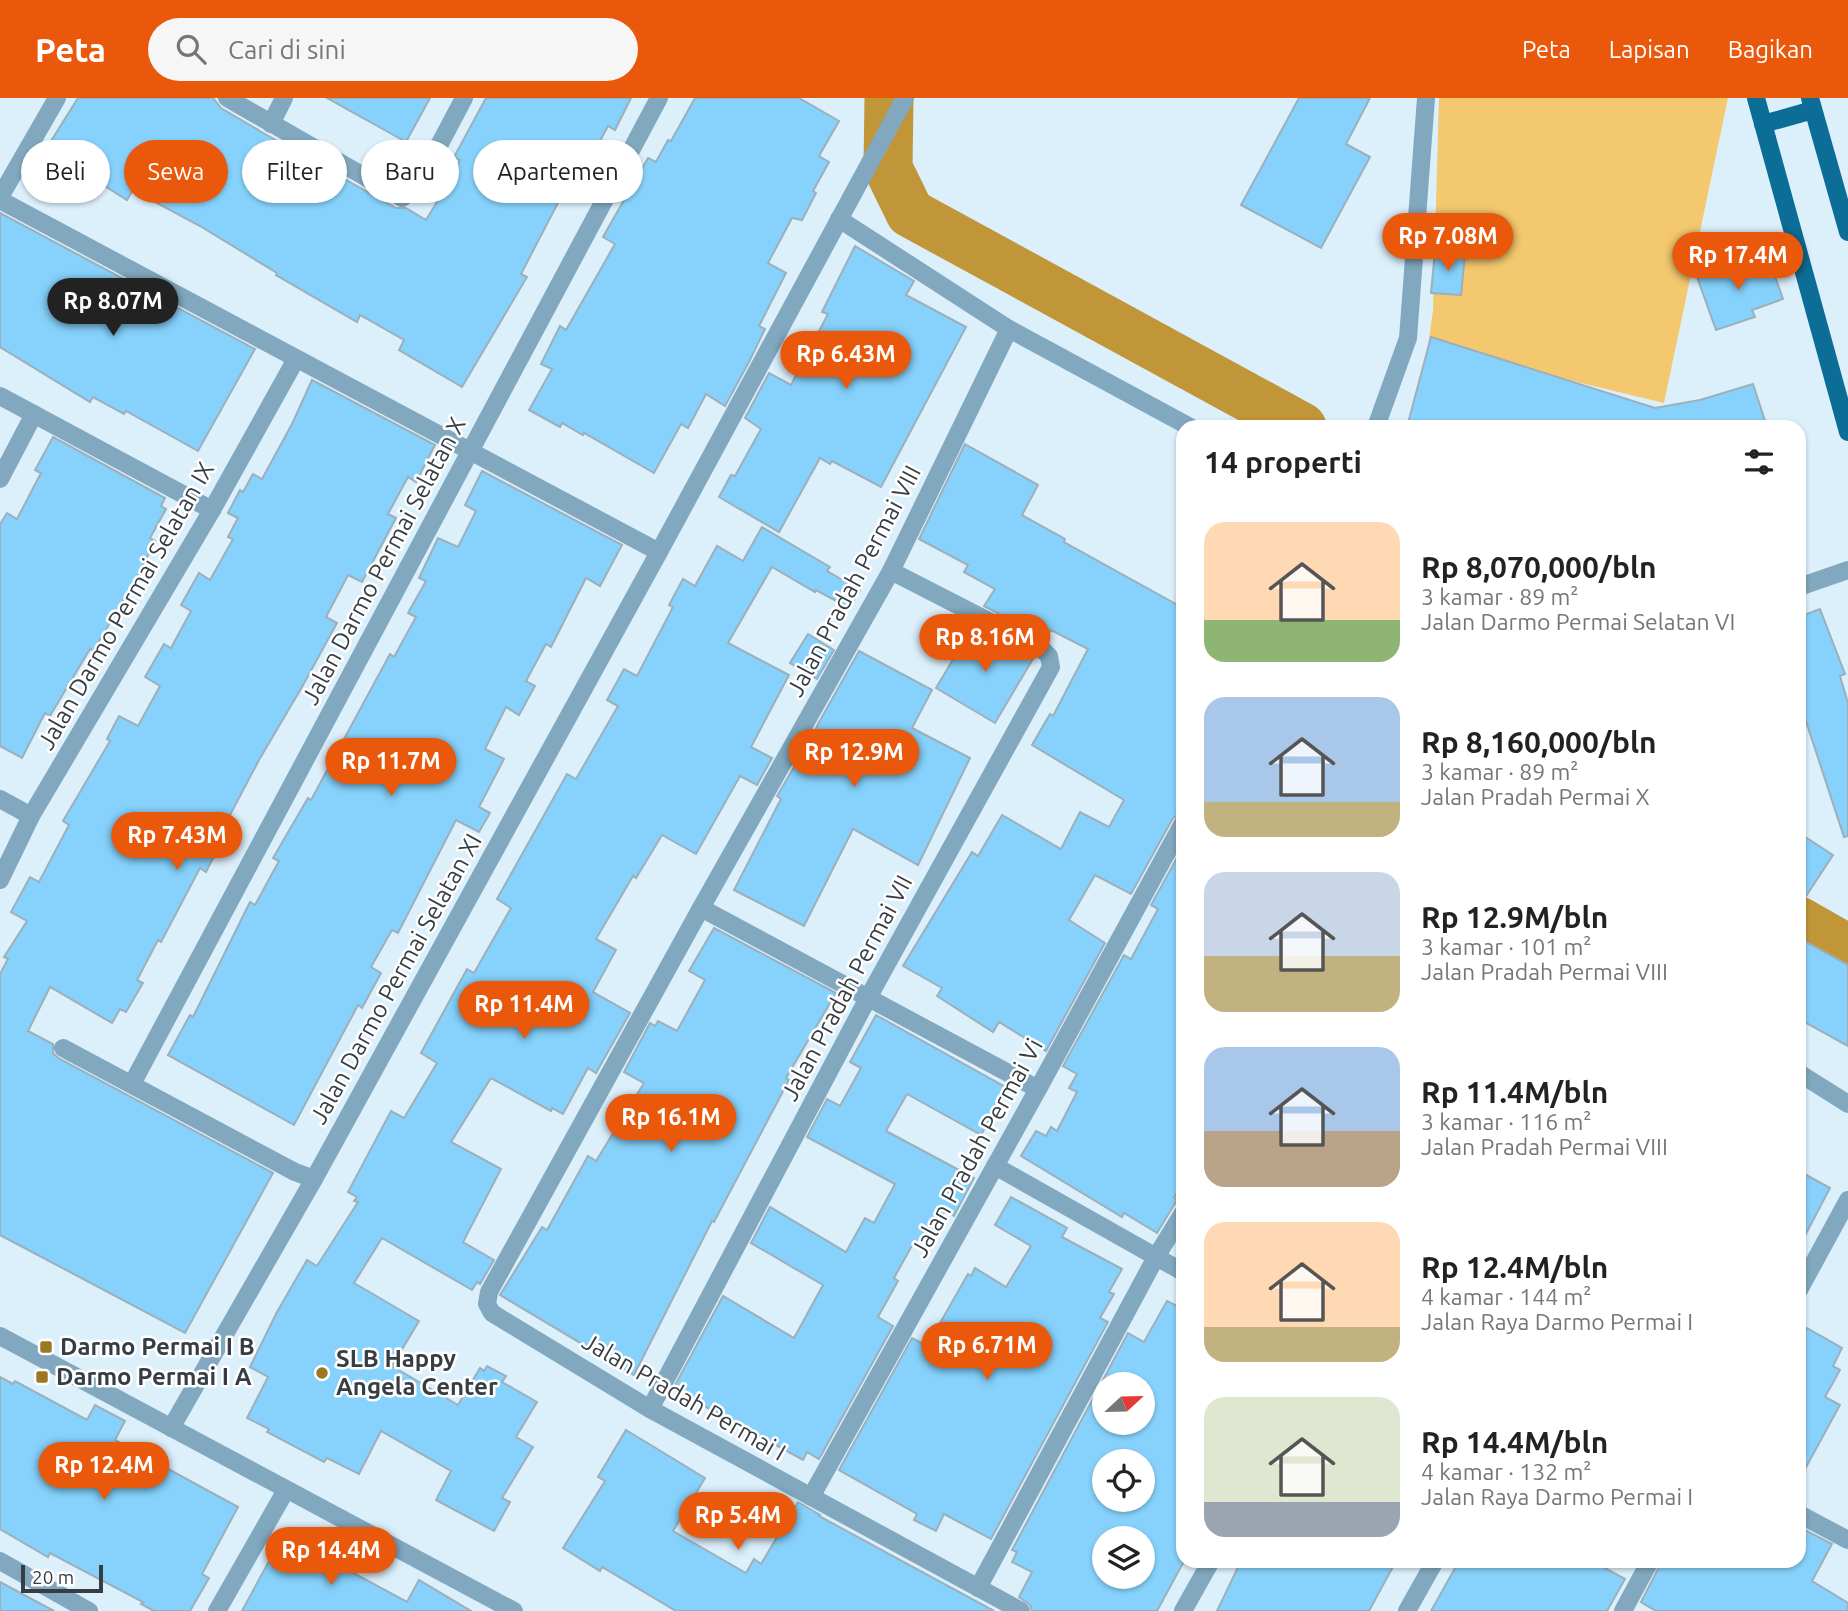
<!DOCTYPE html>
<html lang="id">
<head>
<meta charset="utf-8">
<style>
	body { margin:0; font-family:Ubuntu,sans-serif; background:#f6f6f6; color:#222; height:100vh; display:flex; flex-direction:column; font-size:26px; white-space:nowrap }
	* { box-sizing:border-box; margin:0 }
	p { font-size:23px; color:#767676 }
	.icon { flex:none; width:38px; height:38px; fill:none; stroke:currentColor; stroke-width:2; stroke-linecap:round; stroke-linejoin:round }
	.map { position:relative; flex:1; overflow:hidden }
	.panel { position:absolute; left:1176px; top:322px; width:630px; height:1148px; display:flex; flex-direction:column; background:#fff; border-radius:21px; box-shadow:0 2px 5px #0004 }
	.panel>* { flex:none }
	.guide { position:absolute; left:21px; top:42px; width:665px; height:63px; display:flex; gap:14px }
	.needle { width:46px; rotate:68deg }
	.tools { position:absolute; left:1092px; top:1274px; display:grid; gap:14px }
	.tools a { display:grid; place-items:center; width:63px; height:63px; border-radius:50%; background:#fff; box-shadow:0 2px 5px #0004; font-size:35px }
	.scale { position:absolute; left:21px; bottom:18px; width:82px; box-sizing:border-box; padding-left:7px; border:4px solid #373e43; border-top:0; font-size:19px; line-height:24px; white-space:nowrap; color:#373e43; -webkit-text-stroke:5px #fff; paint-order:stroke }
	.price { position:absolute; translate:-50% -60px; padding:0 16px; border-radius:24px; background:#ea580c; color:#fff; font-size:23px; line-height:46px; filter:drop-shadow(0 2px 4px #0008) }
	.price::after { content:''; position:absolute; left:50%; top:42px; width:21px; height:16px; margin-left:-10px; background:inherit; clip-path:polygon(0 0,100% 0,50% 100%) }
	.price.selected { background:#222; color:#fff }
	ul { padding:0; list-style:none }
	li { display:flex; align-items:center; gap:21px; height:175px; padding:0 28px }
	li span { display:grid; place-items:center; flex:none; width:196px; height:140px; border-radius:21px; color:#555 }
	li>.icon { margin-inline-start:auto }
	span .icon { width:84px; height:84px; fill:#fffc; stroke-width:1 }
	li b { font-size:30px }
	h2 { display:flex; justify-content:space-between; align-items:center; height:84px; padding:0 28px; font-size:30px }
	.chip { padding:0 24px; border-radius:32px; background:#fff; box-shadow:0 2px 5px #0004; font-size:24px; line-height:63px }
	.chip.selected { background:#ea580c; color:#fff }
	header { display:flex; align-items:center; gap:42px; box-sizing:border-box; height:98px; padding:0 35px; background:#ea580c; color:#fff }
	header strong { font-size:33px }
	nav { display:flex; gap:38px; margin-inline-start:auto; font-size:24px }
	.search { width:490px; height:63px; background:#f6f6f6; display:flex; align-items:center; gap:18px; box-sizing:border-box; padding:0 24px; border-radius:38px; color:#767676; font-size:26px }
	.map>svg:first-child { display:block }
</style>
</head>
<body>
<header>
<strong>Peta</strong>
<div class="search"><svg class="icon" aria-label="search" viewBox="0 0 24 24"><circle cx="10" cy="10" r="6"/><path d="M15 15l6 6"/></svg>Cari di sini</div>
<nav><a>Peta</a><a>Lapisan</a><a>Bagikan</a></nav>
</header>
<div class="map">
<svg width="1848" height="1513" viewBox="0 0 1848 1513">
	<rect width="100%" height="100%" fill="#dcf0fc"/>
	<!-- green -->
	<polygon fill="#f4c86e" points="1439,0 1728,0 1664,305 1428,248 1433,212"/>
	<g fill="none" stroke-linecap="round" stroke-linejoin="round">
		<!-- river -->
		<g stroke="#c19638" stroke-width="49">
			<polyline points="889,0 888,70 910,115 1302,329"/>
			<polyline points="1799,823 1848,851"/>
		</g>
	</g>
	<!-- building -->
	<g fill="#86d2fc" stroke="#9cafba" stroke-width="2" fill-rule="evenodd">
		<polygon points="78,0 213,0 221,10 265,36 396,110 406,110 426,122 449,84 460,62 454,59 486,0 631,0 615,32 608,28 589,64 582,60 574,74 521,176 527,179 462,289 399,252 404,242 360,217 357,224 276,177 277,175 200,128 133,92 127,102 46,51"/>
		<polygon points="327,0 430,0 406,44"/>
		<polygon points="695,0 799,0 839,23 819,58 829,64 813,93 816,95 802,122 792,120 768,165 786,175 759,228 765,231 749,264 725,308 706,296 688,330 681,326 654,375 584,335 583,337 562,325 560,329 529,312 552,271 541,266 560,228 566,232 615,146 603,139 648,60 656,64 668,42 671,43"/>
		<polygon points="1299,0 1370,0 1346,46 1370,59 1321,150 1241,107"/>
		<polygon points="0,115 255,251 198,353 126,313 124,316 93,299 90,304 0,249"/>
		<polygon points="855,148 914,183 906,197 966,229 881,389 832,363 830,366 820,360 779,434 719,399 731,377 735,378 761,331 745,320 769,275 791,287 828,216 822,214"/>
		<polygon points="1435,153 1465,156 1461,197 1431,195"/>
		<polygon points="1735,162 1739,175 1770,164 1783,201 1752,212 1755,219 1716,232 1696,176"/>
		<polygon points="1431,239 1655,310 1700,302 1753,286 1767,329 1407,329"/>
		<polygon points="312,282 435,347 416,384 408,379 388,416 396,420 362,484 348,477 326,519 337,525 302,589 259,662 219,738 223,740 206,774 200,770 161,844 158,842 137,882 143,885 126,914 120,911 112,925 50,889 28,933 53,946 53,955 58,960 273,1075 185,1235 0,1137 0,876 8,861 4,859 27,823 11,814 30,779 39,784 69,727 63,723 110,643 107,641 119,618 138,628 160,588 145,579 164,546 171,550 191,513 181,507 199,475 210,482 233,441 228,439 238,420 228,415 240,392 243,394 253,376 262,381 292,326"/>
		<polygon points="53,339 165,400 161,408 166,411 150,440 155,443 139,476 93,553 90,551 50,618 45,615 22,660 0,648 0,426 7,415 17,421 41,375 35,372"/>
		<polygon points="965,346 1038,387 1022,417 1065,441 1064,444 1183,510 1183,714 1173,720 1131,796 1095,777 1069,822 1105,845 1046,953 999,924 993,934 937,898 942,890 903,868 972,754 978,758 1002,717 1061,751 1080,714 1109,729 1124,702 1032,647 1050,616 1053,618 1088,551 1051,532 1046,540 984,508 995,491 964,474 968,467 919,441"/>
		<polygon points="482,373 622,447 600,488 586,480 551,549 546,546 526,583 535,588 519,617 506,609 485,651 504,661 479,709 490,715 479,734 456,722 398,835 392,832 371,869 381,875 362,910 358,907 294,1027 168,957 190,917 193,919 250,804 255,807 279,763 273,760 308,700 311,702 390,556 394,559 416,519 408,515 426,483 419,480 438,440 458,449 476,413 465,407"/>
		<polygon points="762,429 830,469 827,473 860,492 849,510 816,492 815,494 772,469 728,545 789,577 751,649 772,660 757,687 740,678 696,756 662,737 636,780 633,778 596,841 616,852 593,894 630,915 596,975 588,970 563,1016 552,1010 551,1013 491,980 451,1044 501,1071 463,1144 494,1162 480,1186 477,1184 472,1192 382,1140 354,1185 419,1223 392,1268 458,1307 480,1270 484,1273 487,1268 506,1278 502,1284 537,1304 516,1339 533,1349 502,1400 510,1404 494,1433 436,1402 451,1373 381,1333 359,1376 327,1360 324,1364 267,1334 269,1331 247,1320 268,1279 250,1269 277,1214 307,1162 317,1168 358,1104 354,1103 357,1099 348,1094 391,1013 404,1020 437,965 421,955 467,871 474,875 511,810 497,801 567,676 576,681 618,608 607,602 624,571 637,578 673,509 669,507 683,481 695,488 717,448 743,463"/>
		<polygon points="1820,511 1845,576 1840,578 1848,605 1848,738 1844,739 1799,602 1799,519"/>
		<polygon points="973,528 1034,559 995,625 936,590"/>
		<polygon points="808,536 834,552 817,581 790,565"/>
		<polygon points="859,553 932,592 912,630 970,660 918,767 853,731 804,828 734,792 781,701 777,698 800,659 803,661 818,626"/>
		<polygon points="1799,735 1833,757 1799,809"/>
		<polygon points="1183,749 1183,1084 1174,1100 1177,1102 1157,1135 1124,1115 1122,1119 1021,1058 1036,1033 1046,1038 1051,1029 1057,1033 1077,994 1069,990 1077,976 1063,968 1124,857 1131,861 1158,811 1151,807"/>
		<polygon points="714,830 836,895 786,980 789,982 714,1124 712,1123 634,1277 500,1197 542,1129 547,1132 588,1058 596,1063 644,985 624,974 650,925 655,928 658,923 677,933 705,882 689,873"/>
		<polygon points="1799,840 1848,867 1848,948 1799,921"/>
		<polygon points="876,917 1007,990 981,1037 907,996 886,1033 974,1080 954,1118 945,1113 925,1150 914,1144 894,1180 898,1183 878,1219 893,1228 819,1361 807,1354 803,1362 673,1291 723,1198 794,1240 823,1187 751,1145 770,1109 846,1154 865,1120 874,1125 895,1086 807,1039 827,1001 840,1008 861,970 850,964"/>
		<polygon points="1799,1073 1830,1090 1799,1149"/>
		<polygon points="1011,1099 1067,1130 1062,1139 1122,1171 1109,1194 1114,1196 1100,1220 1108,1224 991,1441 944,1416 936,1433 914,1422 917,1416 839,1372 912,1240 927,1248 968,1176 971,1178 975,1170 1006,1189 1031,1148 995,1127"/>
		<path d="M 1167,1203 L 1183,1211 L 1183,1465 L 1157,1513 L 1032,1513 L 1030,1507 L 1019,1499 L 1032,1474 L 1012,1464 L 1017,1454 L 1012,1452 L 1128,1235 L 1144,1244 ZM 1104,1286 L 1143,1286 L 1143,1325 L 1104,1325 ZM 1104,1363 L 1143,1363 L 1143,1402 L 1104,1402 ZM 1104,1440 L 1143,1440 L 1143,1479 L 1104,1479 Z"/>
		<polygon points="1807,1230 1842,1250 1833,1268 1840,1272 1825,1299 1840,1307 1799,1382 1799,1245"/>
		<polygon points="0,1279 13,1286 15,1283 87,1322 95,1307 125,1323 115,1342 238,1409 202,1476 209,1480 190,1513 154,1513 141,1506 143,1504 50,1455 48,1459 0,1431"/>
		<polygon points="626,1332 705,1380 673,1433 746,1475 754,1461 761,1466 798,1404 820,1417 819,1418 994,1513 676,1513 602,1469 600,1473 563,1450 605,1383 598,1379"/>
		<polygon points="1799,1429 1832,1446 1812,1483 1848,1505 1848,1513 1656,1513 1641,1504 1662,1463 1799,1463"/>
		<polygon points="283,1437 407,1504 419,1482 471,1513 242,1513"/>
		<polygon points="1241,1463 1396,1463 1369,1513 1217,1513"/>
		<polygon points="1459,1463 1592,1463 1625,1481 1607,1513 1431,1513"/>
		<polygon points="0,1484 54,1513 0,1513"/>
	</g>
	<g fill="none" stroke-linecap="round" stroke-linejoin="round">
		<!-- minor -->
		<g stroke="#81a8bf" stroke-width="18">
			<polyline points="227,0 402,100 416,91 464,0"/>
			<polyline points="271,26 284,0"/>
			<polyline points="0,99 57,0"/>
			<polyline points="0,102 659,454"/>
			<polyline points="839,121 1009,231 1190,329"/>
			<polyline points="1009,231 891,473 701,810 489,1194 487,1206 492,1215 650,1311 1021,1513"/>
			<polyline points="0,298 212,412"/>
			<polyline points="1376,329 1408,240 1426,0"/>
			<polyline points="0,381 34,316"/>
			<polyline points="1799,489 1848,472"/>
			<polyline points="0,701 31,718"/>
			<polyline points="0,782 31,718 212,412 296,261"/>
			<polyline points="701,810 1038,991"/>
			<polyline points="63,950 295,1074 314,1081"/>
			<polyline points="1799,975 1848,1006"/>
			<polyline points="132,986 659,0"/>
			<polyline points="995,1068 1183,1174"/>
			<polyline points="1799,1192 1848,1102"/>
			<polyline points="0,1238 514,1513"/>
			<polyline points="650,1311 868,900 1051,569 1049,558 1041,550 891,473"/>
			<polyline points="171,1330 314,1081 659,454 905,0"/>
			<polyline points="811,1399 1038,991 1183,725"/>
			<polyline points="1799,1416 1848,1442"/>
			<polyline points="0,1463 89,1513"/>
			<polyline points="978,1490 1156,1159 1183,1115"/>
			<polyline points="217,1513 286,1392"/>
			<polyline points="1183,1513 1211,1463"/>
			<polyline points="1407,1513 1435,1463"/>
			<polyline points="1623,1513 1650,1463"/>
		</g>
		<!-- major -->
		<g stroke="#0c6d96" stroke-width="18">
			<polyline points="1756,0 1848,334"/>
			<polyline points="1810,0 1848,134"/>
			<polyline points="1763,26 1813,12"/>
		</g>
	</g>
	<!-- markers -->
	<g fill="#9c7823" stroke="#fff" stroke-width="2.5">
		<rect x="39" y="1242" width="14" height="14" rx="3.5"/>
		<circle cx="322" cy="1275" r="7"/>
		<rect x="35" y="1272" width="14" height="14" rx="3.5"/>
	</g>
	<g text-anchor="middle" stroke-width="5" stroke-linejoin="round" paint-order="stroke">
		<!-- street labels -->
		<g font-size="24" fill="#373e43" stroke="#fff">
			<text transform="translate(384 463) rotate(-62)" y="8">Jalan Darmo Permai Selatan X</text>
			<text transform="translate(854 483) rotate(-62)" y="8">Jalan Pradah Permai VIII</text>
			<text transform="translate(126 508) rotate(-60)" y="8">Jalan Darmo Permai Selatan IX</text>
			<text transform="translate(396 881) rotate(-61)" y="8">Jalan Darmo Permai Selatan XI</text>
			<text transform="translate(847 890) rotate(-62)" y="8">Jalan Pradah Permai VII</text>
			<text transform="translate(977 1050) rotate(-61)" y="8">Jalan Pradah Permai Vi</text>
			<text transform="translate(684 1299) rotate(30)" y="8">Jalan Pradah Permai I</text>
		</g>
		<!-- poi labels -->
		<g font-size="24" font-weight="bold" fill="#373e43" stroke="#fff" text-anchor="start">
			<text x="60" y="1257">Darmo Permai I B</text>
			<text x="336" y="1269">SLB Happy<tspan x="336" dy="28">Angela Center</tspan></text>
			<text x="56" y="1287">Darmo Permai I A</text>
		</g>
	</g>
</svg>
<div class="tools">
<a><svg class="needle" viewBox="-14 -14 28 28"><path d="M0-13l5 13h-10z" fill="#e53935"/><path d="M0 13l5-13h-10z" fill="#767676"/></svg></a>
<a><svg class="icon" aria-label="locate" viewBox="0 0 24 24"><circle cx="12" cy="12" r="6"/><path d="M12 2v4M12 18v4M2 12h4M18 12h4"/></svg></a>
<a><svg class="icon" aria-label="layers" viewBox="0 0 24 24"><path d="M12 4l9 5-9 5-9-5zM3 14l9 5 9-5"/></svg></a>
</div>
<div class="scale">20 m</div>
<b class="price" style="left:1448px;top:175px">Rp 7.08M</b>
<b class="price" style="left:1738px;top:194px">Rp 17.4M</b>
<b class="price selected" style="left:113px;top:240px">Rp 8.07M</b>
<b class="price" style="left:846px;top:293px">Rp 6.43M</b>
<b class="price" style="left:985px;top:576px">Rp 8.16M</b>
<b class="price" style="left:854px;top:691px">Rp 12.9M</b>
<b class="price" style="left:391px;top:700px">Rp 11.7M</b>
<b class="price" style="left:177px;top:774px">Rp 7.43M</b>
<b class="price" style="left:524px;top:943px">Rp 11.4M</b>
<b class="price" style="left:671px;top:1056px">Rp 16.1M</b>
<b class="price" style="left:987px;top:1284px">Rp 6.71M</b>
<b class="price" style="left:104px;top:1404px">Rp 12.4M</b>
<b class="price" style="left:738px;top:1454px">Rp 5.4M</b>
<b class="price" style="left:331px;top:1489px">Rp 14.4M</b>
<div class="guide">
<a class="chip">Beli</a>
<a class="chip selected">Sewa</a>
<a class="chip">Filter</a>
<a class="chip">Baru</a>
<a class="chip">Apartemen</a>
</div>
<section class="panel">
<h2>14 properti<svg class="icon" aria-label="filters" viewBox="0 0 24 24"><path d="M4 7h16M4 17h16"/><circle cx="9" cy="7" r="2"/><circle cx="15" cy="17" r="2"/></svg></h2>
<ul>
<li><span style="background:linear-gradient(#ffd9b3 70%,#8fb573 0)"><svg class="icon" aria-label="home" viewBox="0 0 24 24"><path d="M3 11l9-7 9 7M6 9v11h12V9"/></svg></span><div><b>Rp 8,070,000/bln</b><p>3 kamar · 89 m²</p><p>Jalan Darmo Permai Selatan VI</p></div></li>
<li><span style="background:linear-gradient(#a9c7e8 75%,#c2b280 0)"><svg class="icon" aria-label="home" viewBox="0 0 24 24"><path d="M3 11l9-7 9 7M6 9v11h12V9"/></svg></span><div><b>Rp 8,160,000/bln</b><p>3 kamar · 89 m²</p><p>Jalan Pradah Permai X</p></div></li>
<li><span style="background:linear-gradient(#c9d6e8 60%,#c2b280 0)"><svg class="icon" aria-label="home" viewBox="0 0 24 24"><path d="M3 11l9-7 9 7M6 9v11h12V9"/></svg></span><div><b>Rp 12.9M/bln</b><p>3 kamar · 101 m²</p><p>Jalan Pradah Permai VIII</p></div></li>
<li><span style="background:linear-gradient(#a9c7e8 60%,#b9a48a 0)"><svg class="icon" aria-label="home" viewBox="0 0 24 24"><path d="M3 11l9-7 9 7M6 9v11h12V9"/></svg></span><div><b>Rp 11.4M/bln</b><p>3 kamar · 116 m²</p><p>Jalan Pradah Permai VIII</p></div></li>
<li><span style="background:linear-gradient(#ffd9b3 75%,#c2b280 0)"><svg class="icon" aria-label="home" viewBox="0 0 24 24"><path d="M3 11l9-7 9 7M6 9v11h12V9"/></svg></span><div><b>Rp 12.4M/bln</b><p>4 kamar · 144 m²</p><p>Jalan Raya Darmo Permai I</p></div></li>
<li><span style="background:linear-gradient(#dfe7d0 75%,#9aa5b1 0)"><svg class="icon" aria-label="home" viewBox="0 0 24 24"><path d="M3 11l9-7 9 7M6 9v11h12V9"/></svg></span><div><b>Rp 14.4M/bln</b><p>4 kamar · 132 m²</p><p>Jalan Raya Darmo Permai I</p></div></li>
</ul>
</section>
</div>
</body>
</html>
